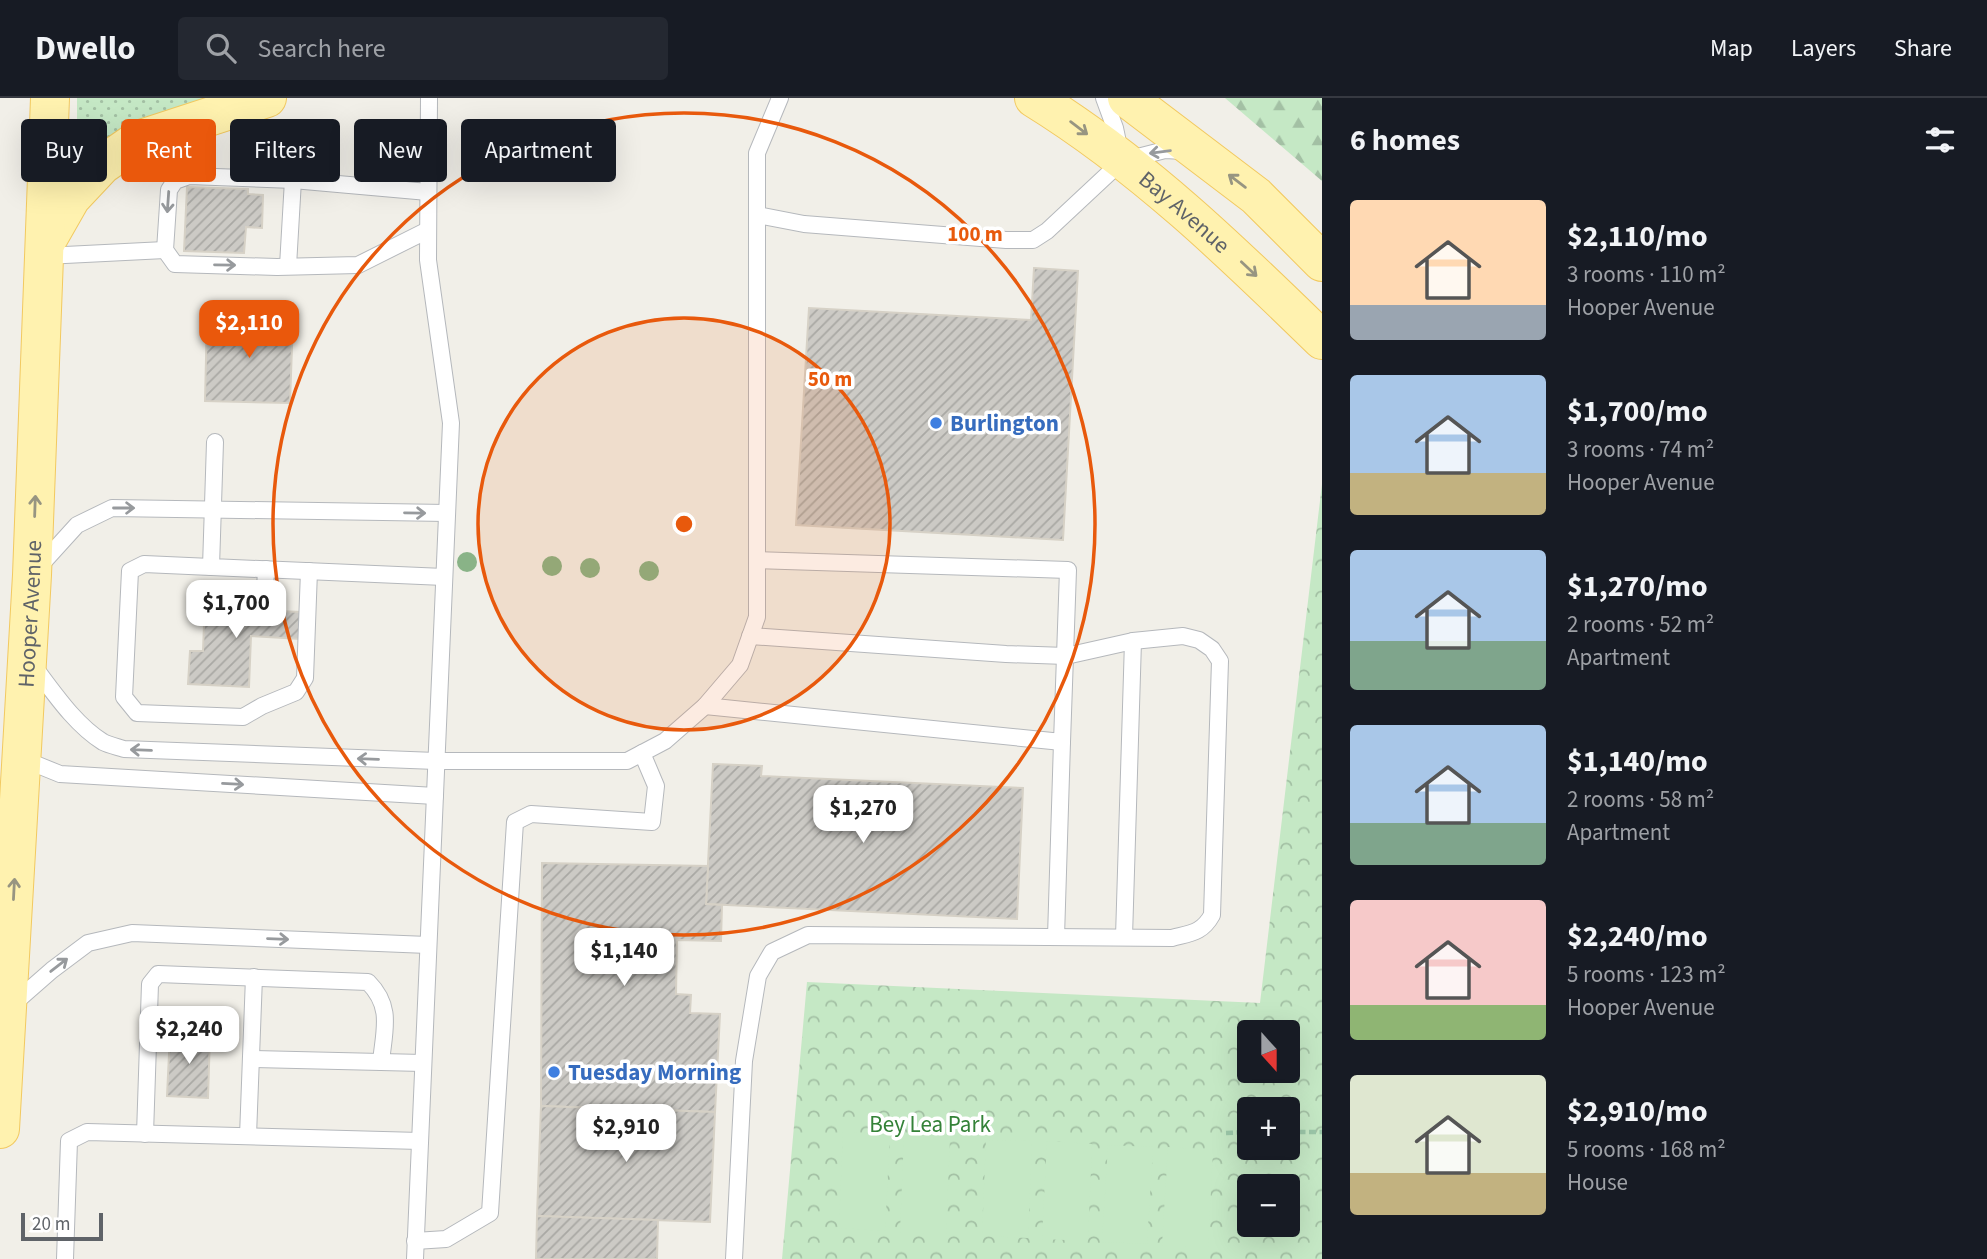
<!DOCTYPE html>
<html lang="en">
<head>
<meta charset="utf-8">
<style>
	body { margin:0; font-family:"Source Sans 3",sans-serif; background:#242831; color:#f1f3f6; height:100vh; display:flex; flex-direction:column; font-size:26px; white-space:nowrap }
	* { box-sizing:border-box; margin:0 }
	p { font-size:23px; color:#9ea1a6 }
	.icon { flex:none; width:38px; height:38px; fill:none; stroke:currentColor; stroke-width:2; stroke-linecap:round; stroke-linejoin:round }
	.map { position:relative; flex:1; overflow:hidden }
	.drawer { display:flex; flex-direction:column; background:#171b24; width:665px }
	.drawer>* { flex:none }
	.guide { position:absolute; left:21px; top:21px; width:665px; height:63px; display:flex; gap:14px }
	.needle { width:46px; rotate:159deg }
	.fabs { position:absolute; left:1237px; top:922px; display:grid; gap:14px }
	.fabs a { display:grid; place-items:center; width:63px; height:63px; border-radius:7px; background:#171b24; box-shadow:0 7px 28px #0002; font-size:35px }
	.scale { position:absolute; left:21px; bottom:18px; width:82px; box-sizing:border-box; padding-left:7px; border:4px solid #5f6368; border-top:0; font-size:19px; line-height:24px; white-space:nowrap; color:#5f6368; -webkit-text-stroke:5px #fff; paint-order:stroke }
	.price { position:absolute; translate:-50% -60px; padding:0 16px; border-radius:14px; background:#fff; color:#222; font-size:23px; line-height:46px; filter:drop-shadow(0 2px 4px #0008) }
	.price::after { content:''; position:absolute; left:50%; top:42px; width:21px; height:16px; margin-left:-10px; background:inherit; clip-path:polygon(0 0,100% 0,50% 100%) }
	.price.on { background:#ea580c; color:#fff }
	ul { padding:0; list-style:none }
	li { display:flex; align-items:center; gap:21px; height:175px; padding:0 28px }
	li span { display:grid; place-items:center; flex:none; width:196px; height:140px; border-radius:7px; color:#555 }
	li>.icon { margin-inline-start:auto }
	span .icon { width:84px; height:84px; fill:#fffc; stroke-width:1 }
	li b { font-size:30px }
	h2 { display:flex; justify-content:space-between; align-items:center; height:84px; padding:0 28px; font-size:30px }
	.pill { padding:0 24px; border-radius:7px; background:#171b24; box-shadow:0 7px 28px #0002; font-size:24px; line-height:63px }
	.pill.on { background:#ea580c; color:#fff }
	header { display:flex; align-items:center; gap:42px; box-sizing:border-box; height:98px; padding:0 35px; background:#171b24; border-bottom:2px solid #363941 }
	header strong { font-size:33px }
	nav { display:flex; gap:38px; margin-inline-start:auto; font-size:24px }
	.search { width:490px; height:63px; background:#242831; display:flex; align-items:center; gap:18px; box-sizing:border-box; padding:0 24px; border-radius:7px; color:#9ea1a6; font-size:26px }
	main { display:flex; flex:1; min-height:0 }
	.map>svg:first-child { display:block }
</style>
</head>
<body>
<header>
<strong>Dwello</strong>
<div class="search"><svg class="icon" aria-label="search" viewBox="0 0 24 24"><circle cx="10" cy="10" r="6"/><path d="M15 15l6 6"/></svg>Search here</div>
<nav><a>Map</a><a>Layers</a><a>Share</a></nav>
</header>
<main>
<div class="map">
<svg width="1322" height="1161" viewBox="0 0 1322 1161">
	<defs>
		<pattern id="grass-dots" width="8" height="8" patternUnits="userSpaceOnUse" patternTransform="scale(1.75)"><rect width="8" height="8" fill="#c5e8c5"/><path d="M2 2h.1M6 6h.1" fill="none" stroke="#a3c0a4" stroke-width="1.8" stroke-linecap="round"/></pattern>
		<pattern id="forest-firs" width="22" height="20" patternUnits="userSpaceOnUse" patternTransform="scale(1.75)"><rect width="22" height="20" fill="#c5e8c5"/><path d="M5 1l3.5 6h-7zM16 11l3.5 6h-7z" fill="#a3c0a4"/></pattern>
		<pattern id="park-crowns" width="20" height="18" patternUnits="userSpaceOnUse" patternTransform="scale(1.75)"><rect width="20" height="18" fill="#c5e8c5"/><path d="M2 6a3 3 0 1 1 6 0M12 15a3 3 0 1 1 6 0" fill="none" stroke="#a3c0a4"/></pattern>
		<pattern id="building-hatch" width="6" height="6" patternUnits="userSpaceOnUse" patternTransform="scale(1.75)"><rect width="6" height="6" fill="#cccac5"/><path d="M-1 1l2-2M0 6l6-6M5 7l2-2" fill="none" stroke="#a9a8a4"/></pattern>
	</defs>
	<rect width="100%" height="100%" fill="#f1efe8"/>
	<!-- grass -->
	<polygon fill="url(#grass-dots)" points="77,0 207,0 123,32 82,57 77,55"/>
	<!-- forest -->
	<polygon fill="url(#forest-firs)" points="1225,0 1322,0 1322,83"/>
	<!-- park -->
	<path fill="url(#park-crowns)" fill-rule="evenodd" d="M 1322,386 L 1322,1161 L 782,1161 L 807,884 L 1260,905 ZM 1250,934 L 1288,934 L 1288,973 L 1250,973 ZM 1250,1012 L 1288,1012 L 1288,1050 L 1250,1050 ZM 1250,1088 L 1288,1088 L 1288,1127 L 1250,1127 Z"/>
	<!-- pitch -->
	<g fill="#c5e8c5">
		<polygon points="843,1034 890,1036 885,1133 839,1130"/>
		<polygon points="904,1038 950,1040 946,1136 900,1134"/>
		<polygon points="986,1042 1032,1043 1028,1140 982,1138"/>
		<polygon points="1047,1043 1092,1046 1088,1143 1042,1141"/>
		<polygon points="1108,1047 1153,1049 1147,1146 1102,1144"/>
		<polygon points="1168,1049 1213,1052 1208,1149 1162,1147"/>
	</g>
	<!-- building -->
	<g fill="url(#building-hatch)" stroke="#d6d1c6" stroke-width="2">
		<polygon points="187,89 248,91 248,96 263,97 262,130 246,129 244,155 184,153"/>
		<polygon points="1034,170 1078,173 1063,442 796,427 809,210 1031,222"/>
		<polygon points="207,218 293,221 290,305 205,303"/>
		<polygon points="205,499 253,501 253,512 301,514 300,541 251,538 249,589 188,586 190,553 203,553"/>
		<polygon points="713,666 762,668 761,678 1023,690 1017,821 706,806"/>
		<polygon points="542,765 708,768 706,806 722,807 721,843 677,842 676,896 691,897 690,915 720,916 715,1014 541,1008"/>
		<polygon points="170,935 210,937 208,1000 167,998"/>
		<polygon points="541,1008 715,1014 710,1124 537,1118"/>
		<polygon points="537,1118 658,1122 657,1161 536,1161"/>
	</g>
	<g fill="none" stroke-linecap="round" stroke-linejoin="round">
		<!-- service casing -->
		<g stroke="#b5b8bc" stroke-width="18">
			<g id="service">
				<polyline points="1104,0 1115,30 1120,54"/>
				<polyline points="757,117 804,126 1006,142 1033,142 1047,133 1122,63 1165,52 1183,53"/>
				<polyline points="428,132 358,167 277,169 175,166 165,152 169,92 175,83 189,78 293,82 428,94"/>
				<polyline points="45,158 165,152"/>
				<polyline points="288,168 293,82"/>
				<polyline points="215,344 211,469 444,479"/>
				<polyline points="211,469 144,466 130,473 124,599 137,615 243,619 262,608 296,594 305,580 309,473"/>
				<polyline points="38,470 77,427 112,410 447,415"/>
				<polyline points="264,513 266,471"/>
				<path d="M 32,566 C 52,592 74,626 103,644 C 109,647 118,649 124,651 L 436,663 L 627,663 L 665,643 L 705,608 L 740,567 L 757,519 L 757,55 L 780,0"/>
				<polyline points="705,608 1062,644 1068,472 757,462"/>
				<polyline points="23,661 60,676 435,698"/>
				<polyline points="1056,839 1062,644"/>
				<polyline points="1124,839 1133,543"/>
				<polyline points="12,907 52,872 88,845 132,835 428,847"/>
				<polyline points="251,961 423,965"/>
				<path d="M 145,1036 L 150,886 L 158,876 L 368,884 C 393,909 384,932 381,964"/>
				<polyline points="248,1038 254,879"/>
				<polyline points="415,1143 446,1141 490,1115 515,724 531,716 652,724 656,688 642,655"/>
				<polyline points="65,1161 69,1043 87,1034 420,1043"/>
				<polyline points="415,1161 451,325 428,162 429,0"/>
				<path d="M 734,1161 L 744,963 L 758,878 L 772,854 L 808,837 L 1172,840 C 1191,835 1202,835 1212,817 L 1220,563 L 1212,551 L 1199,542 L 1183,538 L 1133,543 L 1066,558 L 1006,556 L 750,538"/>
			</g>
		</g>
		<!-- primary casing -->
		<g stroke="#f2c960" stroke-width="40">
			<g id="primary">
				<path id="s1" d="M 1034,0 C 1141,66 1232,154 1322,242"/>
				<polyline points="1127,0 1256,98 1322,164"/>
				<polyline points="47,142 71,100 102,67 138,42 267,0"/>
				<path id="s2" d="M 0,1031 L 32,477 L 50,0"/>
			</g>
		</g>
		<!-- path -->
		<g stroke="#9cc7a9" stroke-width="4.5" stroke-dasharray="7 3.5" stroke-linecap="butt">
			<polyline points="1288,1034 1322,1034"/>
			<polyline points="1226,1035 1250,1034"/>
		</g>
		<!-- service -->
		<use href="#service" stroke="#fff" stroke-width="16"/>
		<!-- primary -->
		<use href="#primary" stroke="#fff2af" stroke-width="38"/>
	</g>
	<!-- trees -->
	<g fill="#89b387">
		<circle cx="467" cy="464" r="10"/>
		<circle cx="552" cy="468" r="10"/>
		<circle cx="590" cy="470" r="10"/>
		<circle cx="649" cy="473" r="10"/>
	</g>
	<!-- one-way arrows -->
	<defs><path id="oneway-shaft" d="M-6 0H5M1.5-3L5.5 0L1.5 3" fill="none" stroke-width="1.6" stroke-linecap="round" stroke-linejoin="round" transform="scale(1.75)"/></defs>
	<g stroke="#979581">
		<use href="#oneway-shaft" transform="translate(1079 30) rotate(37)"/>
		<use href="#oneway-shaft" transform="translate(1237 83) rotate(-143)"/>
		<use href="#oneway-shaft" transform="translate(1249 171) rotate(43)"/>
		<use href="#oneway-shaft" transform="translate(35 408) rotate(-88)"/>
		<use href="#oneway-shaft" transform="translate(14 791) rotate(-87)"/>
	</g>
	<g stroke="#979a9d">
		<use href="#oneway-shaft" transform="translate(1160 54) rotate(173)"/>
		<use href="#oneway-shaft" transform="translate(168 104) rotate(94)"/>
		<use href="#oneway-shaft" transform="translate(225 167) rotate(1)"/>
		<use href="#oneway-shaft" transform="translate(124 410)"/>
		<use href="#oneway-shaft" transform="translate(415 415) rotate(1)"/>
		<use href="#oneway-shaft" transform="translate(141 652) rotate(-178)"/>
		<use href="#oneway-shaft" transform="translate(368 661) rotate(-178)"/>
		<use href="#oneway-shaft" transform="translate(233 686) rotate(3)"/>
		<use href="#oneway-shaft" transform="translate(278 841) rotate(2)"/>
		<use href="#oneway-shaft" transform="translate(59 867) rotate(-38)"/>
	</g>
	<!-- distance rings -->
	<circle cx="684" cy="426" r="206" fill="#e8590c" fill-opacity=".12"/>
	<g fill="none" stroke="#e8590c" stroke-width="3.5">
		<circle cx="684" cy="426" r="206"/>
		<circle cx="684" cy="426" r="411"/>
	</g>
	<!-- markers -->
	<g fill="#3f7fe0" stroke="#fff" stroke-width="2.5">
		<circle cx="936" cy="325" r="7"/>
		<circle cx="554" cy="974" r="7"/>
	</g>
	<g text-anchor="middle" stroke-width="7" stroke-linejoin="round" paint-order="stroke">
		<!-- street labels -->
		<g font-size="23" fill="#5f6368" stroke="#fff">
			<text dy="8" stroke="none"><textPath href="#s1" startOffset="189">Bay Avenue</textPath></text>
			<text dy="8" stroke="none"><textPath href="#s2" startOffset="516">Hooper Avenue</textPath></text>
		</g>
		<!-- shop labels -->
		<g font-size="23" font-weight="bold" fill="#366cbe" stroke="#fff" text-anchor="start">
			<text x="950" y="333">Burlington</text>
			<text x="568" y="982">Tuesday Morning</text>
		</g>
		<!-- park labels -->
		<g font-size="23" fill="#348238" stroke="#fff">
			<text x="930" y="1034">Bey Lea Park</text>
		</g>
	</g>
	<circle cx="684" cy="426" r="10" fill="#e8590c" stroke="#fff" stroke-width="3.5"/>
	<g font-size="21" text-anchor="middle" font-weight="bold" fill="#e8590c" stroke="#fff" stroke-width="7" stroke-linejoin="round" paint-order="stroke">
		<text x="975" y="143">100 m</text>
		<text x="830" y="288">50 m</text>
	</g>
</svg>
<div class="fabs">
<a><svg class="needle" viewBox="-14 -14 28 28"><path d="M0-13l5 13h-10z" fill="#e53935"/><path d="M0 13l5-13h-10z" fill="#9ea1a6"/></svg></a>
<a>+</a>
<a>−</a>
</div>
<div class="scale">20 m</div>
<b class="price on" style="left:249px;top:262px">$2,110</b>
<b class="price" style="left:236px;top:542px">$1,700</b>
<b class="price" style="left:863px;top:747px">$1,270</b>
<b class="price" style="left:624px;top:890px">$1,140</b>
<b class="price" style="left:189px;top:968px">$2,240</b>
<b class="price" style="left:626px;top:1066px">$2,910</b>
<div class="guide">
<a class="pill">Buy</a>
<a class="pill on">Rent</a>
<a class="pill">Filters</a>
<a class="pill">New</a>
<a class="pill">Apartment</a>
</div>
</div>
<section class="drawer">
<h2>6 homes<svg class="icon" aria-label="filters" viewBox="0 0 24 24"><path d="M4 7h16M4 17h16"/><circle cx="9" cy="7" r="2"/><circle cx="15" cy="17" r="2"/></svg></h2>
<ul>
<li><span style="background:linear-gradient(#ffd9b3 75%,#9aa5b1 0)"><svg class="icon" aria-label="home" viewBox="0 0 24 24"><path d="M3 11l9-7 9 7M6 9v11h12V9"/></svg></span><div><b>$2,110/mo</b><p>3 rooms · 110 m²</p><p>Hooper Avenue</p></div></li>
<li><span style="background:linear-gradient(#a9c7e8 70%,#c2b280 0)"><svg class="icon" aria-label="home" viewBox="0 0 24 24"><path d="M3 11l9-7 9 7M6 9v11h12V9"/></svg></span><div><b>$1,700/mo</b><p>3 rooms · 74 m²</p><p>Hooper Avenue</p></div></li>
<li><span style="background:linear-gradient(#a9c7e8 65%,#7fa58c 0)"><svg class="icon" aria-label="home" viewBox="0 0 24 24"><path d="M3 11l9-7 9 7M6 9v11h12V9"/></svg></span><div><b>$1,270/mo</b><p>2 rooms · 52 m²</p><p>Apartment</p></div></li>
<li><span style="background:linear-gradient(#a9c7e8 70%,#7fa58c 0)"><svg class="icon" aria-label="home" viewBox="0 0 24 24"><path d="M3 11l9-7 9 7M6 9v11h12V9"/></svg></span><div><b>$1,140/mo</b><p>2 rooms · 58 m²</p><p>Apartment</p></div></li>
<li><span style="background:linear-gradient(#f6c9c9 75%,#8fb573 0)"><svg class="icon" aria-label="home" viewBox="0 0 24 24"><path d="M3 11l9-7 9 7M6 9v11h12V9"/></svg></span><div><b>$2,240/mo</b><p>5 rooms · 123 m²</p><p>Hooper Avenue</p></div></li>
<li><span style="background:linear-gradient(#dfe7d0 70%,#c2b280 0)"><svg class="icon" aria-label="home" viewBox="0 0 24 24"><path d="M3 11l9-7 9 7M6 9v11h12V9"/></svg></span><div><b>$2,910/mo</b><p>5 rooms · 168 m²</p><p>House</p></div></li>
</ul>
</section>
</main>
</body>
</html>
